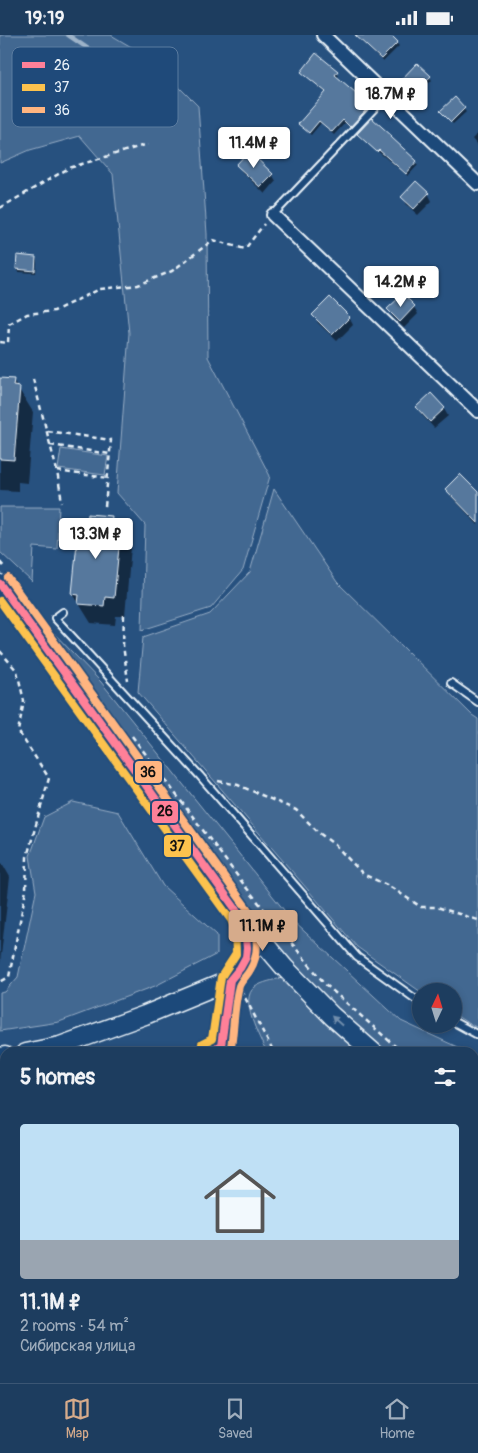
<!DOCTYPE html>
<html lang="en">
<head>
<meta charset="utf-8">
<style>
	body { margin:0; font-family:Pangolin,sans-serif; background:#2a4868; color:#f1f3f6; height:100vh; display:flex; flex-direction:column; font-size:19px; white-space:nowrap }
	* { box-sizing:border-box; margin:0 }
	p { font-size:16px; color:#a0aebd }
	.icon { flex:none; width:28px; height:28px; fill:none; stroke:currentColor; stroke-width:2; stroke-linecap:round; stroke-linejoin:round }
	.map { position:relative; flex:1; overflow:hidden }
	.panel { position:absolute; left:0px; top:1012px; width:479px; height:336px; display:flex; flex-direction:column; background:#1d3d5f; border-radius:15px 15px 0 0; box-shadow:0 2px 8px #0003,0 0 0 1px #3b5674 }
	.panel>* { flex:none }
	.needle { width:32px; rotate:4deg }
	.fabs { position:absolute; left:412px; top:948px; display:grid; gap:10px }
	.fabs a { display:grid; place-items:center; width:50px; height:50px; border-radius:50%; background:#1d3d5f; box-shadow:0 2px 8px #0003,0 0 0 1px #3b5674; font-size:25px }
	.price { position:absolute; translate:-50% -42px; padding:0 11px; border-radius:5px; background:#fff; color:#222; font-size:16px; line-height:32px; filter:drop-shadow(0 1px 2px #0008) }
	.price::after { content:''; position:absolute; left:50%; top:30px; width:15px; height:11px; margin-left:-8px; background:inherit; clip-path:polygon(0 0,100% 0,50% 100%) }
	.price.on { background:#d6ab8b; color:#111 }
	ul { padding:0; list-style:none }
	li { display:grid; align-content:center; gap:10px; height:265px; padding:0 20px }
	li+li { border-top:1px solid #3b5674 }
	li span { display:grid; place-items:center; height:155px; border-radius:5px; color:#555 }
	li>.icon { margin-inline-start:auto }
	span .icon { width:90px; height:90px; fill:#fffc; stroke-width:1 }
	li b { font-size:21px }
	h2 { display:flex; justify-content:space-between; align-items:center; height:60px; padding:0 20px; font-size:21px }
	.status { display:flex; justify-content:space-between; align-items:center; height:35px; padding:0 25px; background:#1d3d5f; direction:ltr }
	.status svg { height:14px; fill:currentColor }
	.dock { display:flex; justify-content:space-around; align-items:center; height:70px; border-top:1px solid #3b5674; background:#1d3d5f; font-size:14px; color:#a0aebd }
	.dock a { display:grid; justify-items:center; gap:2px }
	.dock .on { color:#d6ab8b }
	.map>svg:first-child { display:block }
</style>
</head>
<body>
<div class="status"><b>19:19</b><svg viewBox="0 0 49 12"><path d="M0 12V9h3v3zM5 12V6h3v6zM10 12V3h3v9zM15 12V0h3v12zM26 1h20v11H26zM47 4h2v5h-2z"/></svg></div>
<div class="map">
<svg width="478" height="1348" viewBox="0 0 478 1348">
	<rect width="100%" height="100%" fill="#27517f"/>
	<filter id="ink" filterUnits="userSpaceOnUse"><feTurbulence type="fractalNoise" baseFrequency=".02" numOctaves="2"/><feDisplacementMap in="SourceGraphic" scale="10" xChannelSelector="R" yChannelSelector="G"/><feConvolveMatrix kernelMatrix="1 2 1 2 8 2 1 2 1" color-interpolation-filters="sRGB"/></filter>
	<g filter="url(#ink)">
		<!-- built -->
		<g fill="#355d88">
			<polygon points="0,1084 5,1087 5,1344 154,1344 153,1348 0,1348"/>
			<polygon points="474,1183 478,1183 478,1348 195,1348 195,1344 474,1344"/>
		</g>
		<!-- green -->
		<g fill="#436891" stroke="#96acc4">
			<polygon points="0,0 111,0 150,23 198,71 207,199 208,322 270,441 243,535 211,573 142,595 145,490 117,458 129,298 113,139 80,101 30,115 0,128"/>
			<polygon points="61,414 108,421 105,440 58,434"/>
			<polygon points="274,454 337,547 472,680 478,684 478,993 466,987 454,979 454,956 421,957 357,912 138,657 143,602 210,579 250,537"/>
			<polygon points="0,472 59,472 57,514 34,512 32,547 0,517"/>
			<polygon points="20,563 101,647 292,885 401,986 468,1017 382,1017 333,977 261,898"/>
			<polygon points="73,767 118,777 163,851 217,900 217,919 155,951 59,987 0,996 0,958 5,957 18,942 36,857 30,821 44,782"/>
			<path d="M 282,943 L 325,988 L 361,1017 L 266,1017 C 260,1002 238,964 255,952 C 262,947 274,945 282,943 Z"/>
			<polygon points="474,1020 478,1022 478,1073 474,1071"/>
			<polygon points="0,1038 5,1039 5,1066 0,1064"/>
			<polygon points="474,1276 478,1283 478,1348 468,1348 466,1344 474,1344"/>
		</g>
		<!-- shadow -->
		<g fill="#0007">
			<polygon points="355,0 389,0 399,11 383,27"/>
			<polygon points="316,20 337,37 339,40 337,43 363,67 359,72 366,80 352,94 345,88 334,100 321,88 311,100 299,89 326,58 302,37"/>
			<polygon points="417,29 432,45 417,61 404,49"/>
			<polygon points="455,64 466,77 453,89 442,77"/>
			<polygon points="478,98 478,111 472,104"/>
			<polygon points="360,102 391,102 418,130 408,141"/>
			<polygon points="238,130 272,139 276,146 265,159 242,137"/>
			<polygon points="428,158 432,166 418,180 407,170 403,162"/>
			<polygon points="36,223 37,227 36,238 19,237 17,234"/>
			<polygon points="403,261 414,272 418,279 404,293 393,282 389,275"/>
			<polygon points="314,280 349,282 353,290 337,306 318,288"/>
			<polygon points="0,344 13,345 33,377 27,448 18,447 18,456 0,455"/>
			<polygon points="417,372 444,374 448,381 434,393 422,380"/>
			<polygon points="447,454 478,459 478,490 451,461"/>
			<polygon points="111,483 117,493 120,493 131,512 125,581 116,581 115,590 91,588 73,559 88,489"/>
			<polygon points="0,828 2,828 10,842 0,929"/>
			<polygon points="0,1187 5,1187 5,1344 49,1344 48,1348 0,1348"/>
			<rect x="229" y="1344" width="52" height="4"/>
			<polygon points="336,1344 397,1344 396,1348 336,1348"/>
		</g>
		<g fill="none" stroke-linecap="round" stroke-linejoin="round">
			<!-- stream -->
			<polyline stroke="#9db3c9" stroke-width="4.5" points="68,0 109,28"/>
		</g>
		<!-- building -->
		<g fill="#57789d" stroke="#e8f1f8">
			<polygon points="355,0 391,0 398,7 381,24"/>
			<polygon points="316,18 338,36 335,40 362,63 357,69 365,76 350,92 343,85 332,97 319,86 309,98 298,89 326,57 301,37"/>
			<polygon points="417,28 431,41 414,59 400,46"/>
			<polygon points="455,62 465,73 451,87 440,76"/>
			<polygon points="372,83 392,101 391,102 417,126 406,139 379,115 377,117 357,99"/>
			<polygon points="249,116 273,139 260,152 236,130"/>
			<polygon points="416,146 429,158 414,174 401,162"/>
			<polygon points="17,220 36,222 35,236 16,234"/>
			<polygon points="403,259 415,271 400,287 387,274"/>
			<polygon points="330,262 350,282 332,300 312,280"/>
			<polygon points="0,343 14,344 13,351 20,352 14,425 0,424"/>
			<polygon points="431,358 445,373 430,387 416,372"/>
			<polygon points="460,439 478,457 478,488 445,454"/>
			<polygon points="88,479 112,481 111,491 121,492 114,563 105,562 104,571 78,569 79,560 72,559 79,487 87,488"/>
		</g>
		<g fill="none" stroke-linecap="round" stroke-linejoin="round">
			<!-- lane casing -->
			<g stroke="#e8f1f8" stroke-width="10">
				<g id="lane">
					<polyline points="273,180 386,61"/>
					<polyline points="63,577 55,583 200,741 357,922 421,968"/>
					<polyline points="451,648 478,667"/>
					<polyline points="454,987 478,1000"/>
					<polyline points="206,1018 221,1011 230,947"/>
					<polyline points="474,1235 478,1236"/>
					<polyline points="424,1344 425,1348"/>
					<polyline points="219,1348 219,1344"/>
					<polyline points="303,1348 304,1344"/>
				</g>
			</g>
			<!-- street casing -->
			<g stroke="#e8f1f8" stroke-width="16">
				<g id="street">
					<polyline points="323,0 478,149"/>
					<polyline points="273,180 478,376"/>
				</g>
			</g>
			<!-- secondary casing -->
			<g stroke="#e8f1f8" stroke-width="21">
				<g id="secondary">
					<polyline points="0,549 240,880 284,932 332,981 374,1018"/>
					<path d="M 25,1018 L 60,1011 L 145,980 L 230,945 C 247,925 252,910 242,885"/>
					<polyline points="0,1022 5,1021"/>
					<polyline points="0,1074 5,1076"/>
					<polyline points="474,1075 478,1077"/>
				</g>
			</g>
			<!-- primary casing -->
			<g stroke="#e8f1f8" stroke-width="24">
				<g id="primary">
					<polyline points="474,1118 478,1118"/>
					<polyline points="474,1142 478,1143"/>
					<polyline points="161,1348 162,1344"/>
					<polyline points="184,1348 185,1344"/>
				</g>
			</g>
			<!-- path -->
			<g stroke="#e8f1f8" stroke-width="2.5" stroke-dasharray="5 4" stroke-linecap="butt">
				<polyline points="0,173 69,133 148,109"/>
				<polyline points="0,307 8,308 9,289 27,279 54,276 100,254 138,250 172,236 213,205 245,214 264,189"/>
				<polyline points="33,344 57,436 62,467"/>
				<polyline points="47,396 111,405 105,472"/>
				<polyline points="50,410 110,419"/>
				<polyline points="57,436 108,443"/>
				<polyline points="0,527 5,533"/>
				<polyline points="124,580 123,610 128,646"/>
				<polyline points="0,616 17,636 24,666 18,696 49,743 27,822 26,855 9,942 0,947"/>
				<polyline points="132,701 245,851 325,949 403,1018"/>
				<polyline points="218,746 238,750 296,775 319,798 335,810 363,839 389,851 421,872 437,872 478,885"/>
				<polyline points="241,955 274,1018"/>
				<polyline points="474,1202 478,1202"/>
			</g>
			<!-- lane -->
			<use href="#lane" stroke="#1f4a7a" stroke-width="6"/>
			<!-- street -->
			<use href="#street" stroke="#1f4a7a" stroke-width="12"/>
			<!-- secondary -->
			<use href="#secondary" stroke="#1f4a7a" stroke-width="18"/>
			<!-- primary -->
			<use href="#primary" stroke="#1f4a7a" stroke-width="20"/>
			<!-- bus-1 casing -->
			<g stroke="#1f4a7a" stroke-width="11">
				<polyline id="bus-1" points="0,549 240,880 245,892 247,913 246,922 240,933 230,945 221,1011 207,1018"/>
			</g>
			<!-- bus-2 casing -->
			<g stroke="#1f4a7a" stroke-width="11">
				<polyline id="bus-2" points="0,566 231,885 235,894 236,919 221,942 212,1004 202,1009"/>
			</g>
			<!-- bus-3 casing -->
			<g stroke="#1f4a7a" stroke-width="11">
				<path id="bus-3" d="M 8,543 L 249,876 C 257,895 261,917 250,935 C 247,941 241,945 239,951 C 234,969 234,993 231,1012"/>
			</g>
			<!-- bus-1 -->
			<use href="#bus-1" stroke="#ff8098" stroke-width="8"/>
			<!-- bus-2 -->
			<use href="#bus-2" stroke="#fcc24d" stroke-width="8"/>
			<!-- bus-3 -->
			<use href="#bus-3" stroke="#ffb580" stroke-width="8"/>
		</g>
		<!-- one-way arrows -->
		<defs><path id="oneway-solid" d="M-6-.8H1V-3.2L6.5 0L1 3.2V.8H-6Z" transform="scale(1.25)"/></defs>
		<use fill="#6f8dac" href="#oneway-solid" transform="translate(337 986) rotate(-138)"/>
	</g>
	<!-- legend -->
	<rect x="12" y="12" width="166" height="80" rx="8" fill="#1f4a7a" stroke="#5b7ca0" stroke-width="1"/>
	<rect x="22" y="27" width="23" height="6" fill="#ff8098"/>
	<rect x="22" y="49" width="23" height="7" fill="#fcc24d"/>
	<rect x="22" y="72" width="23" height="6" fill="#ffb580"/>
	<g font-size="14" fill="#e8f1f8">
		<text x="54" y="35">26</text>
		<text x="54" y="57">37</text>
		<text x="54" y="80">36</text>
	</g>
	<g stroke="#1f4a7a" stroke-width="2">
		<rect x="134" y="725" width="29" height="24" rx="5" fill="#ffb580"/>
		<rect x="151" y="765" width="28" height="24" rx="5" fill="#ff8098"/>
		<rect x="163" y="799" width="29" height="24" rx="5" fill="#fcc24d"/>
	</g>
	<g font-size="14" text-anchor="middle" font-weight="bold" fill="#111">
		<text x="148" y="742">36</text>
		<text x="165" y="781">26</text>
		<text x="177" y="816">37</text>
	</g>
</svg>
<div class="fabs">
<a><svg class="needle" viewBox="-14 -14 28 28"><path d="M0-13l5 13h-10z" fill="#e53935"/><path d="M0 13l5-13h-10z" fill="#a0aebd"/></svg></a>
</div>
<b class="price" style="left:391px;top:85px">18.7M ₽</b>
<b class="price" style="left:254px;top:134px">11.4M ₽</b>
<b class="price" style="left:401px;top:273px">14.2M ₽</b>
<b class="price" style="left:96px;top:525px">13.3M ₽</b>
<b class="price on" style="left:263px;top:917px">11.1M ₽</b>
<section class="panel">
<h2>5 homes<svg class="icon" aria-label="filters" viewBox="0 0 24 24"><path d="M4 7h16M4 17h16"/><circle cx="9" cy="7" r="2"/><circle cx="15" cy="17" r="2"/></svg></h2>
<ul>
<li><span style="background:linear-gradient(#bfe0f5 75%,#9aa5b1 0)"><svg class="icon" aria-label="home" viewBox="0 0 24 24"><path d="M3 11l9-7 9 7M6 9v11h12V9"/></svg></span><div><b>11.1M ₽</b><p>2 rooms · 54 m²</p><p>Сибирская улица</p></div></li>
</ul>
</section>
</div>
<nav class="dock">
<a class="on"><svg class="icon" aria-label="map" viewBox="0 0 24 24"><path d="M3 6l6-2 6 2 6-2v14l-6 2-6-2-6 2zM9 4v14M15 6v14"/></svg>Map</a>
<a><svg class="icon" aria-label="saved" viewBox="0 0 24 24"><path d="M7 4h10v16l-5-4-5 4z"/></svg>Saved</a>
<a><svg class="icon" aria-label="home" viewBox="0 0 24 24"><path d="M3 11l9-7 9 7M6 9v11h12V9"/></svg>Home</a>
</nav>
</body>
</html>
